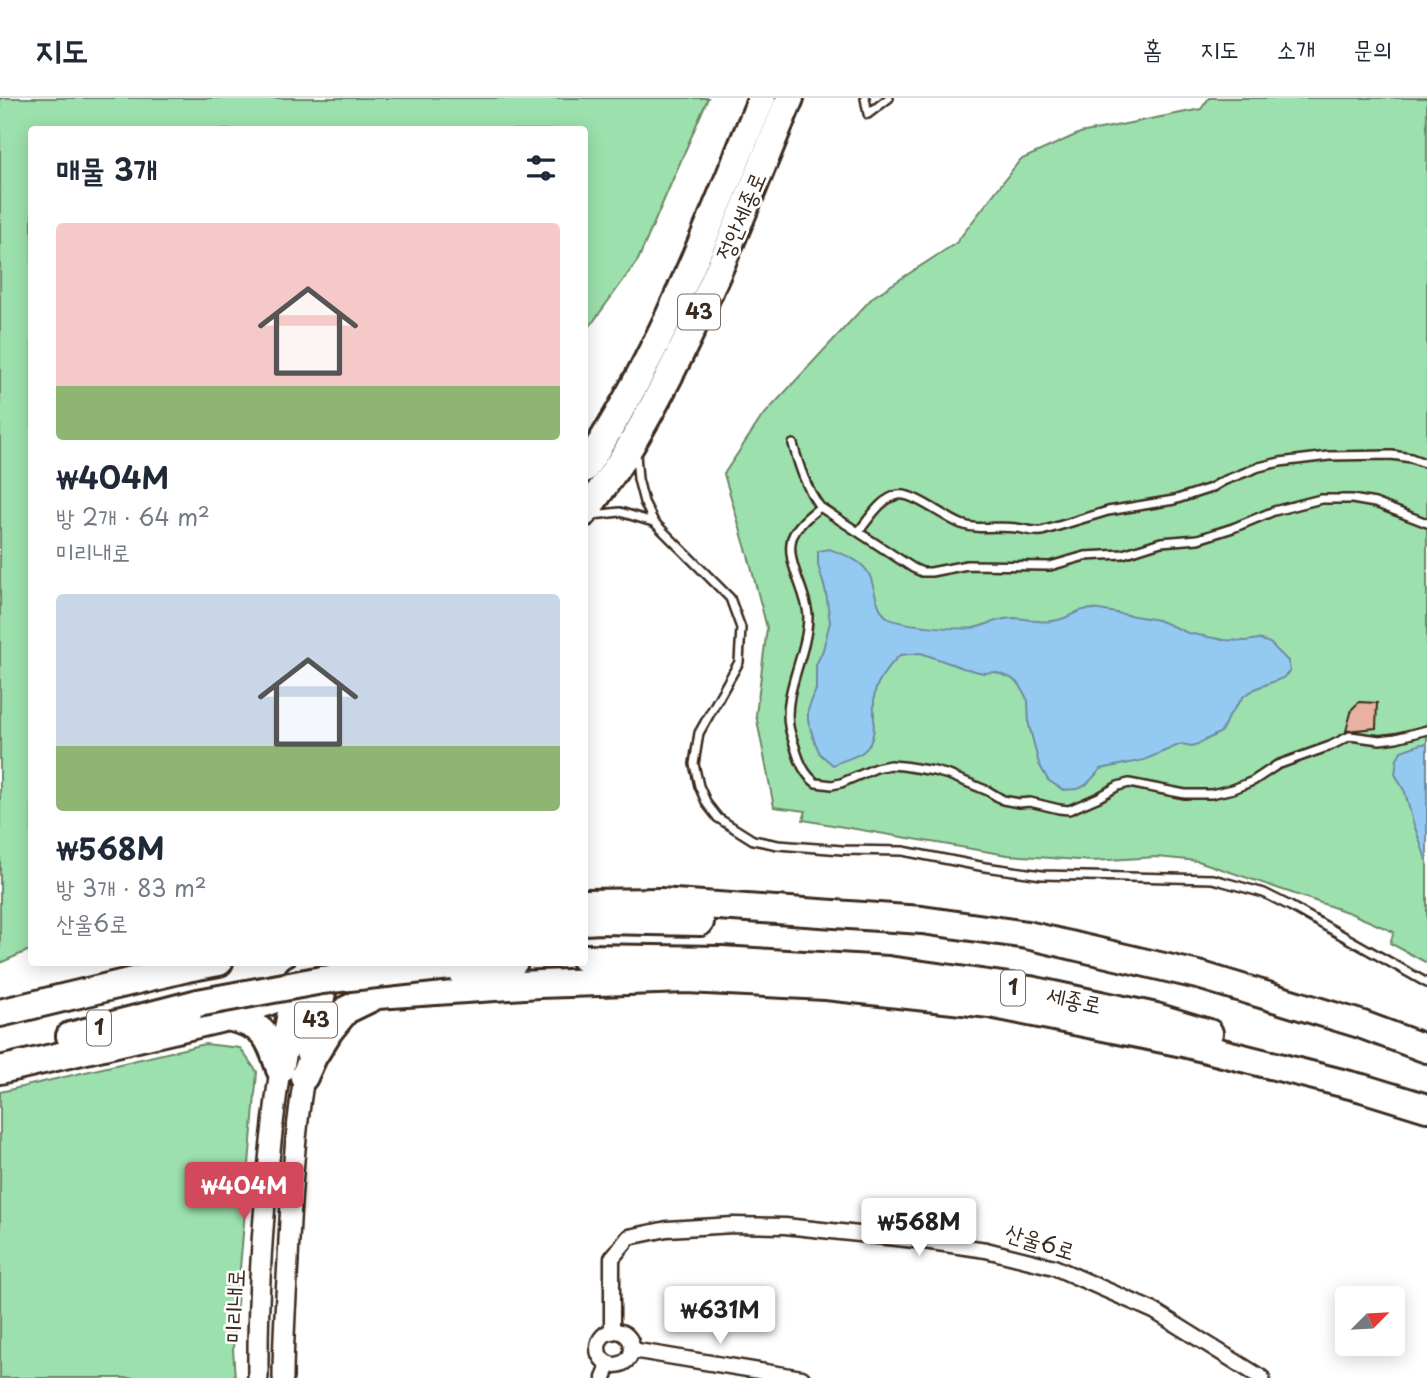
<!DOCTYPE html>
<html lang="ko">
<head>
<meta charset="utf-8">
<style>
	body { margin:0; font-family:"Playpen Sans","Poor Story",sans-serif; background:#f6f6f7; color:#1f2937; height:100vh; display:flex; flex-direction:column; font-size:26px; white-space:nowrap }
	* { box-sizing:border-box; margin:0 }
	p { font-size:23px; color:#747a83 }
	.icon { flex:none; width:38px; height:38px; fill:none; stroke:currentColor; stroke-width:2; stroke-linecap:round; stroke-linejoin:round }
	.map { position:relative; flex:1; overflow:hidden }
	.drawer { position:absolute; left:28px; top:28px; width:560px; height:840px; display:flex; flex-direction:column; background:#fff; border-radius:7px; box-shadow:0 4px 18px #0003 }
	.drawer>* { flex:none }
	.needle { width:46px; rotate:66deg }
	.controls { position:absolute; left:1335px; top:1188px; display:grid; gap:14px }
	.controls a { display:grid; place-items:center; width:70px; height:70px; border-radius:7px; background:#fff; box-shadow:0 4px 18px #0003; font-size:35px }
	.price { position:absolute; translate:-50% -60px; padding:0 16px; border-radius:7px; background:#fff; color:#222; font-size:23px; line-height:46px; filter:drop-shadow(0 2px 4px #0008) }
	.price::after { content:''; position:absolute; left:50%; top:42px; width:21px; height:16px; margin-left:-10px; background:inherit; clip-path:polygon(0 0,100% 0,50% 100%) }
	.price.current { background:#d1495b; color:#fff }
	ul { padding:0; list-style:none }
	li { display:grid; align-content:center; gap:14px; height:371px; padding:0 28px }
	li span { display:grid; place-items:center; height:217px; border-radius:7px; color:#555 }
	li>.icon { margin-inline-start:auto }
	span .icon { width:126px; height:126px; fill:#fffc; stroke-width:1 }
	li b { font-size:30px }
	h2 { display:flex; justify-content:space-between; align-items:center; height:84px; padding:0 28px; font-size:30px }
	header { display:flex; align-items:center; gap:42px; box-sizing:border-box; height:98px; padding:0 35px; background:#fff; border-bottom:2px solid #e0e1e3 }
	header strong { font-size:33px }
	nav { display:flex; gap:38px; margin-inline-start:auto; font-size:24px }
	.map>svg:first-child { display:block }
</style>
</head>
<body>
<header>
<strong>지도</strong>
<nav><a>홈</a><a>지도</a><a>소개</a><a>문의</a></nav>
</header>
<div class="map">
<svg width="1427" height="1280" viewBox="0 0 1427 1280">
	<rect width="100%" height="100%" fill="#fff"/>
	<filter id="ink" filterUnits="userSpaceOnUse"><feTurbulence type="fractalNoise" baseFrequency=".0143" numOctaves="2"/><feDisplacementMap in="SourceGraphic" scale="14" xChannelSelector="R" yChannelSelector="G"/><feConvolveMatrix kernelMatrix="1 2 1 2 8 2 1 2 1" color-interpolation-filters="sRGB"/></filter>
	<g filter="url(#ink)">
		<!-- green -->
		<g fill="#9ce1ad" stroke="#6c8666" stroke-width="2">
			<polygon points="0,0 708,0 638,162 585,235 584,32 32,32 32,851 0,865"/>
			<polygon points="1209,0 1427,0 1427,865 1390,845 1394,834 1350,815 1198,763 1157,759 1092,763 1007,757 803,722 806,713 774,709 756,617 767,530 749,461 724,376 761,320 873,199 956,145 1020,62 1080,35 1201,11"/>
			<polygon points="205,946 240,950 257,974 233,1251 235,1280 0,1280 0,994"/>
		</g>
		<!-- water -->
		<g fill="#94caf2" stroke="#708a9d" stroke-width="2">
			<path d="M 829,451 C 843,456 862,462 869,476 C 876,491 875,510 888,520 C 898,527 960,532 973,530 C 989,527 997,520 1015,520 C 1030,521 1043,526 1058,522 C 1073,519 1074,511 1093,511 L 1158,522 L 1188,535 L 1224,542 L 1246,543 L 1259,541 L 1270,545 L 1288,563 L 1290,573 L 1283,580 L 1257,590 L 1244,598 L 1228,619 L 1221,634 L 1198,646 L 1192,648 L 1181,646 L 1144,662 L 1101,671 L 1087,686 L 1078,691 L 1063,692 L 1048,682 L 1039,666 L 1029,627 L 1028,603 L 1020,587 L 1011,580 L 995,574 L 983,575 L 963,570 L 921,555 L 900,557 C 890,567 878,580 875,594 C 871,612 880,640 864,653 C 856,660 842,662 833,667 L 820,656 L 814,642 L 808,622 L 808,612 L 816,591 L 816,567 L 823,552 L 830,524 L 826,495 L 818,467 L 818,453 Z"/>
			<polygon points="1421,646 1427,646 1427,764 1412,721 1405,694 1395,676 1397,661 1401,653"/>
		</g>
		<!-- building -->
		<polygon fill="#e9b1a1" stroke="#3b2a1e" stroke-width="2" points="1359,604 1377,605 1376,630 1346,633 1352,611"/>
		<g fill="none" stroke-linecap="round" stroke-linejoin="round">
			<!-- lane casing -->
			<g stroke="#3b2a1e" stroke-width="12">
				<g id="lane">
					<polyline points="865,0 868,16 889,0"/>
					<path d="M 793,346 C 799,368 806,390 820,409 L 913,470 L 922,474 L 931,474 L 967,467 L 1050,468 L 1085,458 L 1123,456 L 1161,444 L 1198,441 L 1233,430 L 1274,413 L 1321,401 L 1352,401 L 1375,405 L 1427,425"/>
					<polyline points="636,356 638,381 644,404 654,424 730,500 741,530 739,564 699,635 694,666 699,688 707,706 718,720 753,742 778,747 842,752 903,753 985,769 1042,777 1213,781 1264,795 1290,808 1427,885"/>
					<path d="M 820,409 C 810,417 797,427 792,440 C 785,464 807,493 808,518 C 808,555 783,593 789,628 C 790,635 793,642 795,649 C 799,663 804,676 816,685 L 832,687 L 841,685 L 876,670 L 890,667 L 903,668 L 934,673 L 949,677 L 988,693 L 1003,702 L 1019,705 L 1030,704 L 1059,711 L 1069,712 L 1099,699 L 1118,688 L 1129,685 L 1185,696 L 1211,696 L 1233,691 L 1253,683 L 1277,667 L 1330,648 L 1350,638 L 1380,642 L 1396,640 L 1427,632"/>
					<polyline points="593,417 620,414 653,424"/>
					<path d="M 859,433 C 870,420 880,401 898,397 C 913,394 945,420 961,426 C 979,433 998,427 1016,430 C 1027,431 1030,434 1042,433 L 1108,413 L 1174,402 L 1211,390 L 1223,383 L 1259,369 L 1280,364 L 1329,358 L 1392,357 L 1411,360 L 1427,366"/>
				</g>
			</g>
			<!-- street casing -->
			<g stroke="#3b2a1e" stroke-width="19">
				<g id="street">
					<circle cx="615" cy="1250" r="17"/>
					<polyline points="612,1234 612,1160 629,1139 667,1131 733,1127 785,1128 924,1143 986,1152 1054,1169 1154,1213 1262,1280"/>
					<polyline points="632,1252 802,1280"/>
					<polyline points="604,1280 609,1266"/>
				</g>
			</g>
			<!-- secondary casing -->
			<g stroke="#3b2a1e" stroke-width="24">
				<g id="secondary">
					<path d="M 258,1280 C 257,1177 266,1073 280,971"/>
					<path d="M 283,1280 C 283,1240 286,1201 288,1162 C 291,1100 294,1040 304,979"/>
				</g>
			</g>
			<!-- highway casing -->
			<g stroke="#3b2a1e" stroke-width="32">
				<g id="highway">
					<path d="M 584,371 C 661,257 709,126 762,0"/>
					<path d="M 584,415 C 602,391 620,366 635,340 C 698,233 742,115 790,0"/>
					<polyline points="584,805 660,804 922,822 1027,837 1202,878 1360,926 1427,951"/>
					<polyline points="584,823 602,822 700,824"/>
					<polyline points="584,860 721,862 888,872 1030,892 1156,919 1209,935"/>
					<polyline points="450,868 514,864"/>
					<polyline points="0,915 187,870 219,864"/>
					<path d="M 228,919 C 265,928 268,936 280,971"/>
					<polyline points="70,938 198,905"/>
					<polyline points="309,954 326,876 330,864"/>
					<polyline points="280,971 298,880"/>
					<polyline points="0,972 228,919 280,899 317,864"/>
					<polyline points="304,979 313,959 329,933 346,912 377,897 539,886 686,881 826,888 990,906 1183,945 1362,990 1427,1010"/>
				</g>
			</g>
			<!-- lane -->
			<use href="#lane" stroke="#fff" stroke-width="7"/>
			<!-- street -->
			<use href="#street" stroke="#fff" stroke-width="14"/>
			<!-- secondary -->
			<use href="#secondary" stroke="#fff" stroke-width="19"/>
			<!-- highway -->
			<use href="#highway" stroke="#fff" stroke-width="26"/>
			<!-- highway-bridge casing -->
			<g stroke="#3b2a1e" stroke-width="32" stroke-linecap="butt">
				<polyline id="highway-bridge" points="198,905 322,882 450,868"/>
			</g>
			<!-- highway-bridge -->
			<use href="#highway-bridge" stroke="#fff" stroke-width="26"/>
		</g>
	</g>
	<g text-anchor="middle" stroke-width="5" stroke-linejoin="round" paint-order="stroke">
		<!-- shield labels -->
		<g fill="#fff" stroke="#766a62" stroke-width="2">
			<rect x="678" y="196.5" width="42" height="35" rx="5"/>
			<rect x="1001" y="872.5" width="24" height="35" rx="5"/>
			<rect x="295" y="904.5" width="42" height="35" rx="5"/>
			<rect x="87" y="912.5" width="24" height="35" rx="5"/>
		</g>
		<g font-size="21" font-weight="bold" fill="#3b2a1e">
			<text x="699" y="221">43</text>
			<text x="1013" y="897">1</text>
			<text x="316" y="929">43</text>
			<text x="99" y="937">1</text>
		</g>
		<!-- street labels -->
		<g font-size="23" fill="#3b2a1e" stroke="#fff">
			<text transform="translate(741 118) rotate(-67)" y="8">정안세종로</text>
			<text transform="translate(1074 902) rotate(12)" y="8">세종로</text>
			<text transform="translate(1040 1144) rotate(17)" y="8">산울6로</text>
			<text transform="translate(235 1208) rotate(-88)" y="8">미리내로</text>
		</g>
	</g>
</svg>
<div class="controls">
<a><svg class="needle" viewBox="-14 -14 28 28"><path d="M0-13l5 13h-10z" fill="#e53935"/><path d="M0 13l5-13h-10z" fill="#747a83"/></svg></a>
</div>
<b class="price current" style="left:244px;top:1124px">₩404M</b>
<b class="price" style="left:919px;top:1160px">₩568M</b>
<b class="price" style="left:720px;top:1248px">₩631M</b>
<section class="drawer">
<h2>매물 3개<svg class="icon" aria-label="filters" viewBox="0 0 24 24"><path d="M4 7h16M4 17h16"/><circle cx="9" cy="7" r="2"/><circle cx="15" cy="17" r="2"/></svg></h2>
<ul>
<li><span style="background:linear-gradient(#f6c9c9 75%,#8fb573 0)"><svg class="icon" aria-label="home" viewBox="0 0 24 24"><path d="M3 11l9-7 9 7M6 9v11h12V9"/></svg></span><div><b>₩404M</b><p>방 2개 · 64 m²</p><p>미리내로</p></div></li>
<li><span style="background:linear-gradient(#c9d6e8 70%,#8fb573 0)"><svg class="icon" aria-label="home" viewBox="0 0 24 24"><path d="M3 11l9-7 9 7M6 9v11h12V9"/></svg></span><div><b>₩568M</b><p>방 3개 · 83 m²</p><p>산울6로</p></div></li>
</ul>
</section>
</div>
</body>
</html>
